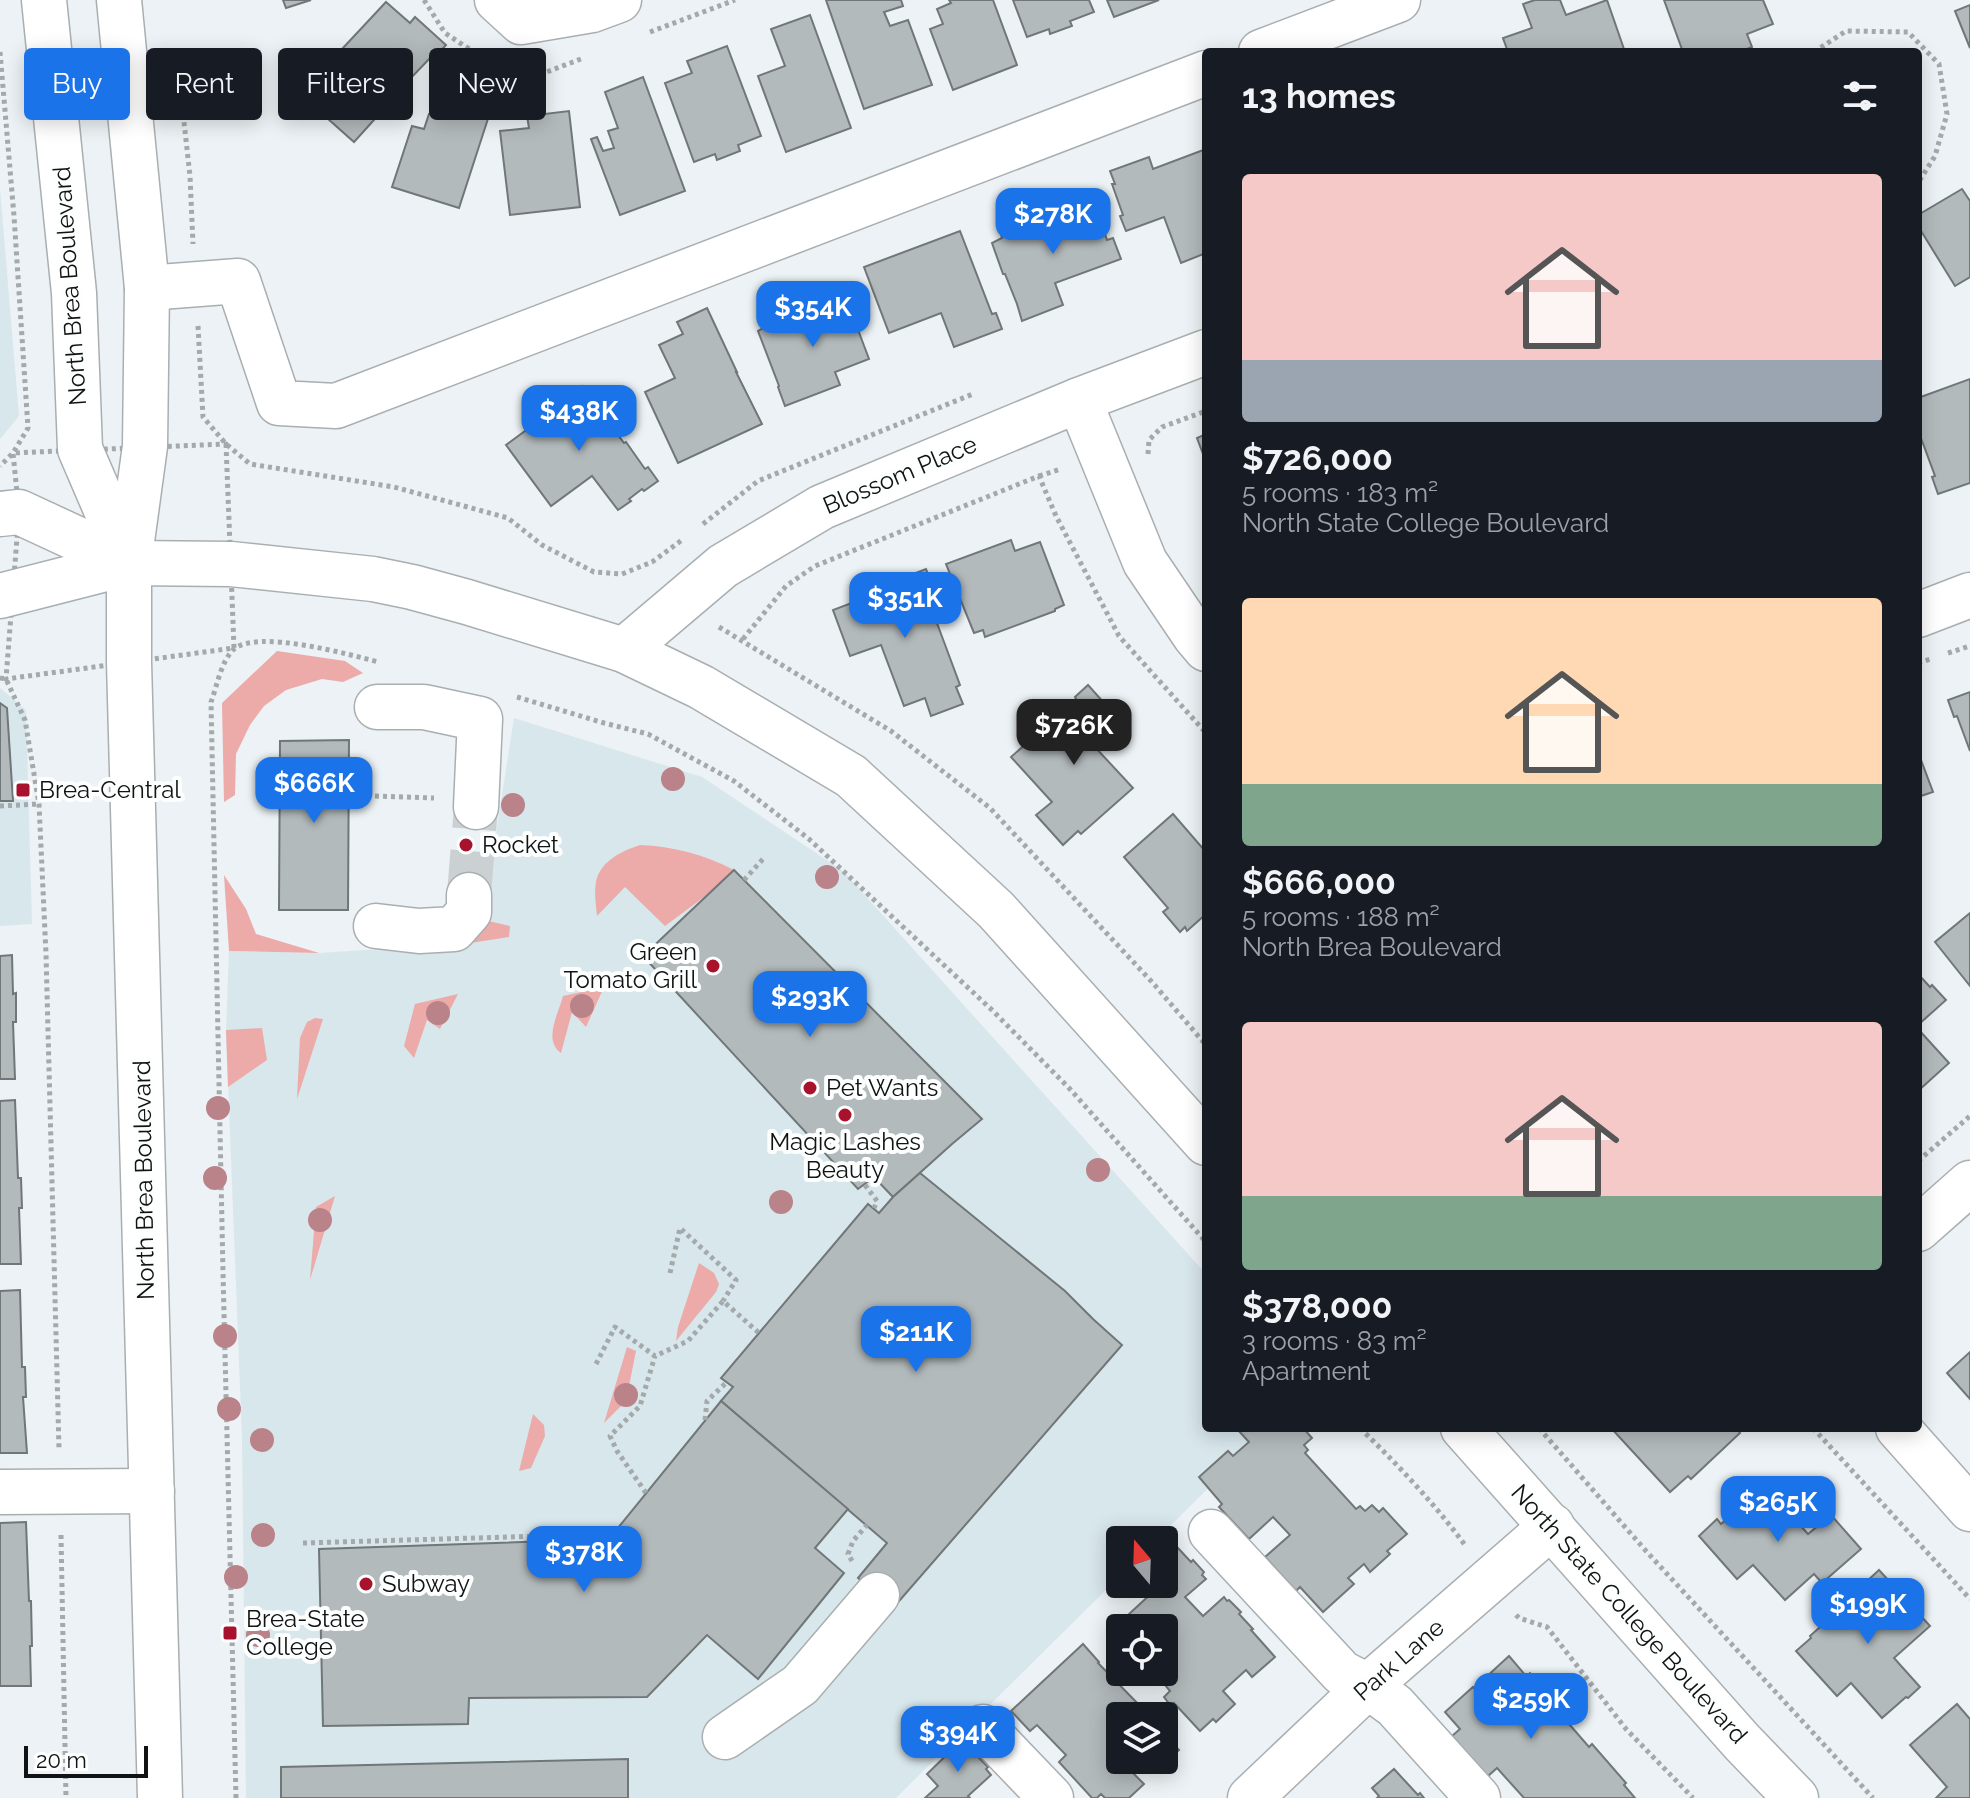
<!DOCTYPE html>
<html lang="en">
<head>
<meta charset="utf-8">
<style>
	body { margin:0; font-family:Raleway,sans-serif; background:#20242c; color:#f1f3f6; height:100vh; display:flex; flex-direction:column; font-size:30px; white-space:nowrap }
	* { box-sizing:border-box; margin:0 }
	p { font-size:26px; color:#9ea1a6 }
	.icon { flex:none; width:44px; height:44px; fill:none; stroke:currentColor; stroke-width:2; stroke-linecap:round; stroke-linejoin:round }
	.map { position:relative; flex:1; overflow:hidden }
	.sheet { position:absolute; left:1202px; top:48px; width:720px; height:1384px; display:flex; flex-direction:column; background:#171b24; border-radius:8px; box-shadow:0 4px 20px #0003 }
	.sheet>* { flex:none }
	.top-card { position:absolute; left:24px; top:48px; width:760px; height:72px; display:flex; gap:16px }
	.needle { width:52px; rotate:341deg }
	.tools { position:absolute; left:1106px; top:1526px; display:grid; gap:16px }
	.tools a { display:grid; place-items:center; width:72px; height:72px; border-radius:8px; background:#171b24; box-shadow:0 4px 20px #0003; font-size:40px }
	.scale { position:absolute; left:24px; bottom:20px; width:124px; box-sizing:border-box; padding-left:8px; border:4px solid #101213; border-top:0; font-size:22px; line-height:28px; white-space:nowrap; color:#101213; -webkit-text-stroke:6px #fdffff; paint-order:stroke }
	.price { position:absolute; translate:-50% -68px; padding:0 18px; border-radius:16px; background:#1a73e8; color:#fff; font-size:26px; line-height:52px; filter:drop-shadow(0 2px 4px #0008) }
	.price::after { content:''; position:absolute; left:50%; top:48px; width:24px; height:18px; margin-left:-12px; background:inherit; clip-path:polygon(0 0,100% 0,50% 100%) }
	.price.on { background:#222; color:#fff }
	ul { padding:0; list-style:none }
	li { display:grid; align-content:center; gap:16px; height:424px; padding:0 40px }
	li span { display:grid; place-items:center; height:248px; border-radius:8px; color:#555 }
	li>.icon { margin-inline-start:auto }
	span .icon { width:144px; height:144px; fill:#fffc; stroke-width:1 }
	li b { font-size:34px }
	h2 { display:flex; justify-content:space-between; align-items:center; height:96px; padding:0 40px; font-size:34px }
	.tag { padding:0 28px; border-radius:8px; background:#171b24; box-shadow:0 4px 20px #0003; font-size:28px; line-height:72px }
	.tag.on { background:#1a73e8; color:#fff }
	.map>svg:first-child { display:block }
</style>
</head>
<body>
<div class="map">
<svg width="1970" height="1798" viewBox="0 0 1970 1798">
	<rect width="100%" height="100%" fill="#ecf2f5"/>
	<!-- built -->
	<g fill="#d8e7ec">
		<polygon points="0,189 19,416 0,439"/>
		<polygon points="0,688 26,710 32,924 0,926"/>
		<polygon points="514,718 702,777 843,871 1206,1274 1206,1428 1269,1428 1156,1540 1120,1540 1120,1576 896,1798 246,1798 242,1438 226,1030 229,951 319,953 473,943 486,898"/>
	</g>
	<!-- green -->
	<g fill="#ecaaa9">
		<polygon points="277,651 345,661 363,673 343,682 322,679 286,690 264,706 250,725 236,754 235,795 224,802 222,703"/>
		<path d="M 640,845 C 672,846 706,855 734,870 L 708,894 L 665,926 L 625,887 L 597,916 C 596,905 594,892 596,882 C 600,861 622,851 640,845 Z"/>
		<polygon points="224,875 246,909 256,934 319,953 229,951"/>
		<polygon points="484,920 510,926 509,937 464,944"/>
		<path d="M 604,987 L 586,1027 L 572,1012 L 561,1053 C 543,1040 558,1015 563,996 Z"/>
		<polygon points="458,994 440,1029 427,1020 414,1058 404,1046 415,1004"/>
		<polygon points="315,1018 323,1019 297,1099 300,1038 307,1022"/>
		<polygon points="262,1028 267,1060 228,1087 226,1030"/>
		<polygon points="335,1196 310,1280 316,1207"/>
		<polygon points="699,1263 714,1273 719,1284 716,1292 676,1341 678,1327"/>
		<polygon points="627,1347 636,1351 626,1401 604,1423"/>
		<polygon points="533,1414 544,1425 545,1436 531,1468 519,1471"/>
	</g>
	<!-- building -->
	<g fill="#b3babc" stroke="#717679" stroke-width="2">
		<polygon points="283,0 311,0 286,8"/>
		<polygon points="826,0 901,0 903,6 884,12 890,26 908,20 932,85 864,109"/>
		<polygon points="949,0 993,0 1017,65 953,90 930,29 943,24 937,9 951,3"/>
		<polygon points="1013,0 1089,0 1094,12 1070,21 1072,26 1050,34 1049,29 1027,37"/>
		<polygon points="1107,0 1159,0 1114,17"/>
		<polygon points="1535,0 1560,0 1566,15 1607,0 1625,52 1508,52 1503,38 1532,28 1523,4"/>
		<polygon points="1664,0 1763,0 1773,24 1747,34 1752,47 1739,52 1683,52"/>
		<polygon points="386,2 410,23 415,17 446,45 435,57 433,55 410,79 396,67 387,77 401,90 354,142 300,94"/>
		<polygon points="1970,5 1970,48 1955,11"/>
		<polygon points="810,15 851,128 786,152 758,76 785,66 771,29"/>
		<polygon points="727,46 761,136 738,145 740,151 717,160 715,154 694,162 665,83 692,73 687,61"/>
		<polygon points="643,77 685,191 620,215 591,139 597,137 603,151 614,148 608,131 618,128 605,92"/>
		<polygon points="455,81 496,94 459,208 392,187 412,126 424,129 429,114 444,118"/>
		<polygon points="569,111 580,207 510,215 500,131 529,128 527,116"/>
		<polygon points="1206,149 1206,253 1181,263 1164,217 1126,231 1120,216 1123,215 1112,184 1115,184 1110,171 1149,157 1153,169"/>
		<polygon points="1962,189 1970,201 1970,277 1955,286 1918,226 1918,215"/>
		<polygon points="1093,200 1107,240 1113,238 1121,259 1055,283 1063,305 1022,321 1017,304 1005,274 1003,274 992,243 1002,238 1001,234"/>
		<polygon points="960,231 992,314 996,313 1002,329 954,347 941,313 889,333 864,267"/>
		<polygon points="846,298 869,359 835,372 840,385 785,406 778,387 779,386 758,331 767,326 836,299 837,301"/>
		<polygon points="707,308 737,372 736,372 762,424 678,463 645,392 675,378 659,345 683,334 677,322"/>
		<polygon points="1970,379 1970,483 1938,494 1932,477 1935,476 1918,430 1918,398"/>
		<polygon points="582,386 624,443 626,442 645,469 648,467 658,481 644,491 642,489 629,499 631,501 618,510 592,476 551,506 506,445 544,417 542,414"/>
		<polygon points="1206,434 1206,462 1197,438"/>
		<polygon points="1011,540 1015,551 1040,542 1064,605 1055,609 1055,611 985,637 983,630 974,633 946,564"/>
		<polygon points="926,569 936,595 928,599 960,685 956,687 963,704 931,716 925,698 904,706 881,645 850,656 833,610 878,593 876,588"/>
		<polygon points="1088,685 1121,722 1094,746 1133,788 1081,834 1078,831 1063,845 1036,815 1052,802 1011,757 1076,699 1075,697"/>
		<polygon points="1970,692 1970,751 1957,716 1954,717 1948,700"/>
		<polygon points="0,703 7,708 13,801 0,801"/>
		<polygon points="349,740 348,910 279,910 280,741"/>
		<polygon points="1918,752 1933,792 1918,797"/>
		<polygon points="1173,814 1206,852 1206,914 1187,931 1185,927 1180,932 1163,912 1168,908 1124,857"/>
		<polygon points="734,870 982,1119 952,1144 893,1197 874,1177 858,1189 643,956"/>
		<polygon points="1970,913 1970,986 1935,942"/>
		<polygon points="12,955 13,994 16,993 16,1022 13,1022 15,1079 0,1079 0,956"/>
		<polygon points="1918,974 1930,987 1932,985 1946,1000 1918,1025"/>
		<polygon points="1918,1029 1949,1063 1918,1091"/>
		<polygon points="15,1100 18,1178 21,1178 22,1208 19,1208 21,1264 0,1264 0,1101"/>
		<polygon points="920,1173 1065,1291 1093,1319 1122,1345 893,1608 858,1578 887,1543 721,1401 733,1387 721,1378 868,1204 879,1213 893,1197"/>
		<polygon points="20,1290 22,1367 25,1367 26,1397 23,1397 27,1453 0,1453 0,1291"/>
		<polygon points="1970,1352 1970,1399 1947,1373"/>
		<polygon points="721,1401 848,1509 815,1548 844,1573 758,1679 707,1635 647,1697 469,1698 468,1724 323,1726 319,1549 609,1539"/>
		<polygon points="1239,1428 1305,1428 1304,1429 1312,1438 1304,1445 1308,1450 1305,1453 1356,1509 1360,1506 1365,1511 1372,1505 1379,1512 1383,1508 1407,1534 1387,1551 1390,1554 1370,1572 1364,1564 1348,1578 1354,1584 1323,1612 1300,1587 1296,1591 1265,1557 1290,1535 1273,1517 1249,1539 1219,1507 1222,1504 1199,1477 1228,1451 1233,1456 1249,1442 1237,1429"/>
		<polygon points="1611,1428 1736,1428 1740,1433 1691,1479 1688,1476 1670,1492"/>
		<polygon points="1763,1484 1808,1534 1831,1515 1861,1549 1822,1583 1814,1574 1785,1600 1753,1565 1737,1579 1699,1536 1717,1519 1721,1524 1752,1497 1750,1496"/>
		<polygon points="26,1522 29,1601 31,1601 32,1646 30,1646 31,1686 0,1686 0,1523"/>
		<polygon points="1177,1547 1191,1562 1193,1560 1204,1572 1202,1575 1206,1579 1185,1597 1203,1616 1224,1597 1227,1601 1229,1600 1241,1612 1239,1614 1253,1629 1251,1630 1275,1657 1252,1677 1246,1670 1223,1691 1235,1704 1216,1722 1213,1719 1200,1731 1174,1703 1171,1706 1164,1697 1170,1691 1165,1685 1168,1683 1157,1672 1164,1672 1164,1628 1120,1628 1120,1630 1116,1626 1154,1591 1147,1584 1164,1584 1164,1559"/>
		<polygon points="1879,1570 1930,1626 1894,1658 1920,1687 1908,1698 1906,1697 1882,1718 1851,1683 1837,1696 1796,1651 1811,1638 1810,1636 1867,1585 1865,1583"/>
		<polygon points="1083,1644 1099,1662 1098,1663 1150,1716 1120,1716 1120,1760 1164,1760 1164,1735 1179,1750 1155,1772 1145,1762 1133,1773 1144,1784 1129,1798 1105,1798 1101,1794 1097,1798 1092,1798 1059,1762 1066,1755 1037,1725 1030,1731 1011,1711"/>
		<polygon points="1509,1656 1526,1676 1530,1673 1559,1706 1556,1709 1589,1747 1592,1744 1626,1783 1624,1785 1635,1798 1524,1798 1497,1768 1487,1777 1452,1736 1460,1729 1445,1712 1473,1687 1485,1700 1496,1690 1485,1678"/>
		<polygon points="1957,1704 1970,1719 1970,1798 1936,1798 1947,1787 1910,1745"/>
		<polygon points="960,1742 975,1757 976,1755 988,1767 986,1769 991,1775 968,1796 970,1798 925,1798 938,1786 927,1774"/>
		<polygon points="628,1759 628,1798 281,1798 281,1767"/>
		<polygon points="1394,1769 1418,1795 1420,1793 1424,1798 1377,1798 1379,1796 1372,1788"/>
	</g>
	<g fill="none" stroke-linecap="round" stroke-linejoin="round">
		<!-- minor-tunnel -->
		<polyline stroke="#cbd0d3" stroke-width="44" stroke-dasharray="44 22" stroke-linecap="butt" points="469,895 476,807"/>
		<!-- minor casing -->
		<g stroke="#a9afb1" stroke-width="47">
			<g id="minor">
				<polyline points="497,0 521,22 592,10 619,0"/>
				<polyline points="1261,52 1398,0"/>
				<polyline points="147,288 238,281 279,403 336,406 1206,73"/>
				<polyline points="1079,400 1145,562 1195,636 1206,649"/>
				<polyline points="1918,615 1970,595"/>
				<polyline points="624,650 723,566 822,507 1079,400 1206,352"/>
				<polyline points="377,707 424,707 480,719 476,807"/>
				<polyline points="376,926 419,931 454,929 469,912 469,895"/>
				<polyline points="1918,1229 1970,1183"/>
				<polyline points="1898,1428 1970,1509"/>
				<polyline points="0,1492 152,1491"/>
				<polyline points="1211,1532 1342,1673 1368,1686 1395,1706 1478,1798"/>
				<polyline points="983,1727 1051,1798"/>
				<polyline points="725,1737 800,1685 877,1595"/>
				<polyline points="1250,1798 1368,1686 1552,1526"/>
			</g>
		</g>
		<!-- major casing -->
		<g stroke="#a9afb1" stroke-width="47">
			<g id="major">
				<polyline points="44,0 74,293 80,449 129,563"/>
				<polyline points="119,0 147,288 145,446 129,563 129,662 160,1798"/>
				<polyline points="0,514 19,512 129,563"/>
				<polyline points="0,596 129,563 231,564 373,579 412,587 467,602 624,650 701,687 851,776 996,910 1206,1143"/>
				<polyline points="1463,1428 1742,1742 1796,1798"/>
			</g>
		</g>
		<!-- path -->
		<g stroke="#a4a9ab" stroke-width="5" stroke-dasharray="4 4" stroke-linecap="butt">
			<polyline points="424,0 445,33 495,66 544,73 581,59"/>
			<polyline points="650,32 735,0"/>
			<polyline points="0,52 14,216 28,428 13,453 0,466"/>
			<polyline points="170,52 179,77 190,176 193,244"/>
			<polyline points="1814,52 1846,31 1908,32 1939,64 1947,114 1935,156 1918,183"/>
			<polyline points="198,326 203,417 226,444 250,464 394,487 508,518 542,545 594,572 622,574 652,562 682,540"/>
			<polygon points="226,444 234,648 6,679 19,512 13,453"/>
			<polyline points="1148,454 1149,440 1162,427 1206,411"/>
			<polyline points="1039,476 1061,469"/>
			<polyline points="703,524 758,481 973,394"/>
			<polyline points="719,627 891,731 990,808 1152,982 1206,1045"/>
			<polyline points="743,639 786,586 815,566 1039,476 1056,516 1119,636 1206,733"/>
			<polyline points="1948,653 1970,646"/>
			<polyline points="1918,663 1931,659"/>
			<polyline points="0,678 6,679 25,720 39,804 46,954 59,1449"/>
			<polyline points="517,697 604,723 648,734 734,781 809,839 993,1011 1069,1088 1206,1242"/>
			<polyline points="375,796 434,798"/>
			<polyline points="0,806 39,804"/>
			<polyline points="744,880 763,859"/>
			<polyline points="1918,1161 1970,1116"/>
			<polyline points="865,1185 877,1201 874,1208"/>
			<polyline points="670,1273 680,1228 736,1280 723,1301"/>
			<polyline points="596,1364 615,1327 655,1356 688,1341 723,1301 759,1333"/>
			<polyline points="705,1420 707,1401 727,1382"/>
			<path d="M 1360,1428 C 1398,1465 1434,1503 1465,1545"/>
			<polyline points="1539,1428 1646,1551 1873,1798"/>
			<polyline points="1813,1428 1970,1599"/>
			<polyline points="646,1493 617,1451 610,1436 640,1406 655,1356"/>
			<polyline points="61,1535 66,1798"/>
			<polyline points="303,1543 613,1534"/>
			<polyline points="852,1561 848,1554 853,1541 867,1525"/>
			<polyline points="1516,1615 1519,1618 1547,1627 1626,1729 1693,1798"/>
			<path d="M 236,1798 L 223,1273 L 211,702 C 217,686 221,662 233,650 C 256,628 350,655 379,662"/>
		</g>
		<!-- minor -->
		<use href="#minor" stroke="#fff" stroke-width="44"/>
		<!-- major -->
		<use href="#major" stroke="#fff" stroke-width="44"/>
	</g>
	<!-- trees -->
	<g fill="#b98389">
		<circle cx="673" cy="779" r="12"/>
		<circle cx="513" cy="805" r="12"/>
		<circle cx="827" cy="877" r="12"/>
		<circle cx="582" cy="1006" r="12"/>
		<circle cx="438" cy="1013" r="12"/>
		<circle cx="218" cy="1108" r="12"/>
		<circle cx="1098" cy="1170" r="12"/>
		<circle cx="215" cy="1178" r="12"/>
		<circle cx="781" cy="1202" r="12"/>
		<circle cx="320" cy="1220" r="12"/>
		<circle cx="225" cy="1336" r="12"/>
		<circle cx="626" cy="1395" r="12"/>
		<circle cx="229" cy="1409" r="12"/>
		<circle cx="262" cy="1440" r="12"/>
		<circle cx="263" cy="1535" r="12"/>
		<circle cx="236" cy="1577" r="12"/>
		<circle cx="258" cy="1635" r="12"/>
	</g>
	<!-- markers -->
	<g fill="#a9122c" stroke="#fdffff" stroke-width="3">
		<rect x="15" y="782" width="16" height="16" rx="4"/>
		<circle cx="466" cy="845" r="8"/>
		<circle cx="713" cy="966" r="8"/>
		<circle cx="810" cy="1088" r="8"/>
		<circle cx="845" cy="1115" r="8"/>
		<circle cx="366" cy="1584" r="8"/>
		<rect x="222" y="1625" width="16" height="16" rx="4"/>
	</g>
	<g text-anchor="middle" stroke-width="8" stroke-linejoin="round" paint-order="stroke">
		<!-- street labels -->
		<g font-size="24" fill="#101213" stroke="#fdffff">
			<text transform="translate(70 286) rotate(-94)" y="8">North Brea Boulevard</text>
			<text transform="translate(900 475) rotate(-23)" y="8">Blossom Place</text>
			<text transform="translate(144 1180) rotate(-91)" y="8">North Brea Boulevard</text>
			<text transform="translate(1629 1614) rotate(48)" y="8">North State College Boulevard</text>
			<text transform="translate(1399 1660) rotate(-41)" y="8">Park Lane</text>
		</g>
		<!-- poi labels -->
		<g font-size="24" fill="#101213" stroke="#fdffff" text-anchor="start">
			<text x="39" y="798">Brea-Central</text>
			<text x="482" y="853">Rocket</text>
			<text x="697" y="960" text-anchor="end">Green<tspan x="697" dy="28">Tomato Grill</tspan></text>
			<text x="826" y="1096">Pet Wants</text>
			<text x="845" y="1150" text-anchor="middle">Magic Lashes<tspan x="845" dy="28">Beauty</tspan></text>
			<text x="382" y="1592">Subway</text>
			<text x="246" y="1627">Brea-State<tspan x="246" dy="28">College</tspan></text>
		</g>
	</g>
</svg>
<div class="tools">
<a><svg class="needle" viewBox="-14 -14 28 28"><path d="M0-13l5 13h-10z" fill="#e53935"/><path d="M0 13l5-13h-10z" fill="#9ea1a6"/></svg></a>
<a><svg class="icon" aria-label="locate" viewBox="0 0 24 24"><circle cx="12" cy="12" r="6"/><path d="M12 2v4M12 18v4M2 12h4M18 12h4"/></svg></a>
<a><svg class="icon" aria-label="layers" viewBox="0 0 24 24"><path d="M12 4l9 5-9 5-9-5zM3 14l9 5 9-5"/></svg></a>
</div>
<div class="scale">20 m</div>
<b class="price" style="left:1053px;top:256px">$278K</b>
<b class="price" style="left:813px;top:349px">$354K</b>
<b class="price" style="left:579px;top:453px">$438K</b>
<b class="price" style="left:905px;top:640px">$351K</b>
<b class="price on" style="left:1074px;top:767px">$726K</b>
<b class="price" style="left:314px;top:825px">$666K</b>
<b class="price" style="left:810px;top:1039px">$293K</b>
<b class="price" style="left:916px;top:1374px">$211K</b>
<b class="price" style="left:1778px;top:1544px">$265K</b>
<b class="price" style="left:584px;top:1594px">$378K</b>
<b class="price" style="left:1868px;top:1646px">$199K</b>
<b class="price" style="left:1531px;top:1741px">$259K</b>
<b class="price" style="left:958px;top:1774px">$394K</b>
<div class="top-card">
<a class="tag on">Buy</a>
<a class="tag">Rent</a>
<a class="tag">Filters</a>
<a class="tag">New</a>
</div>
<section class="sheet">
<h2>13 homes<svg class="icon" aria-label="filters" viewBox="0 0 24 24"><path d="M4 7h16M4 17h16"/><circle cx="9" cy="7" r="2"/><circle cx="15" cy="17" r="2"/></svg></h2>
<ul>
<li><span style="background:linear-gradient(#f6c9c9 75%,#9aa5b1 0)"><svg class="icon" aria-label="home" viewBox="0 0 24 24"><path d="M3 11l9-7 9 7M6 9v11h12V9"/></svg></span><div><b>$726,000</b><p>5 rooms · 183 m²</p><p>North State College Boulevard</p></div></li>
<li><span style="background:linear-gradient(#ffd9b3 75%,#7fa58c 0)"><svg class="icon" aria-label="home" viewBox="0 0 24 24"><path d="M3 11l9-7 9 7M6 9v11h12V9"/></svg></span><div><b>$666,000</b><p>5 rooms · 188 m²</p><p>North Brea Boulevard</p></div></li>
<li><span style="background:linear-gradient(#f6c9c9 70%,#7fa58c 0)"><svg class="icon" aria-label="home" viewBox="0 0 24 24"><path d="M3 11l9-7 9 7M6 9v11h12V9"/></svg></span><div><b>$378,000</b><p>3 rooms · 83 m²</p><p>Apartment</p></div></li>
</ul>
</section>
</div>
</body>
</html>
